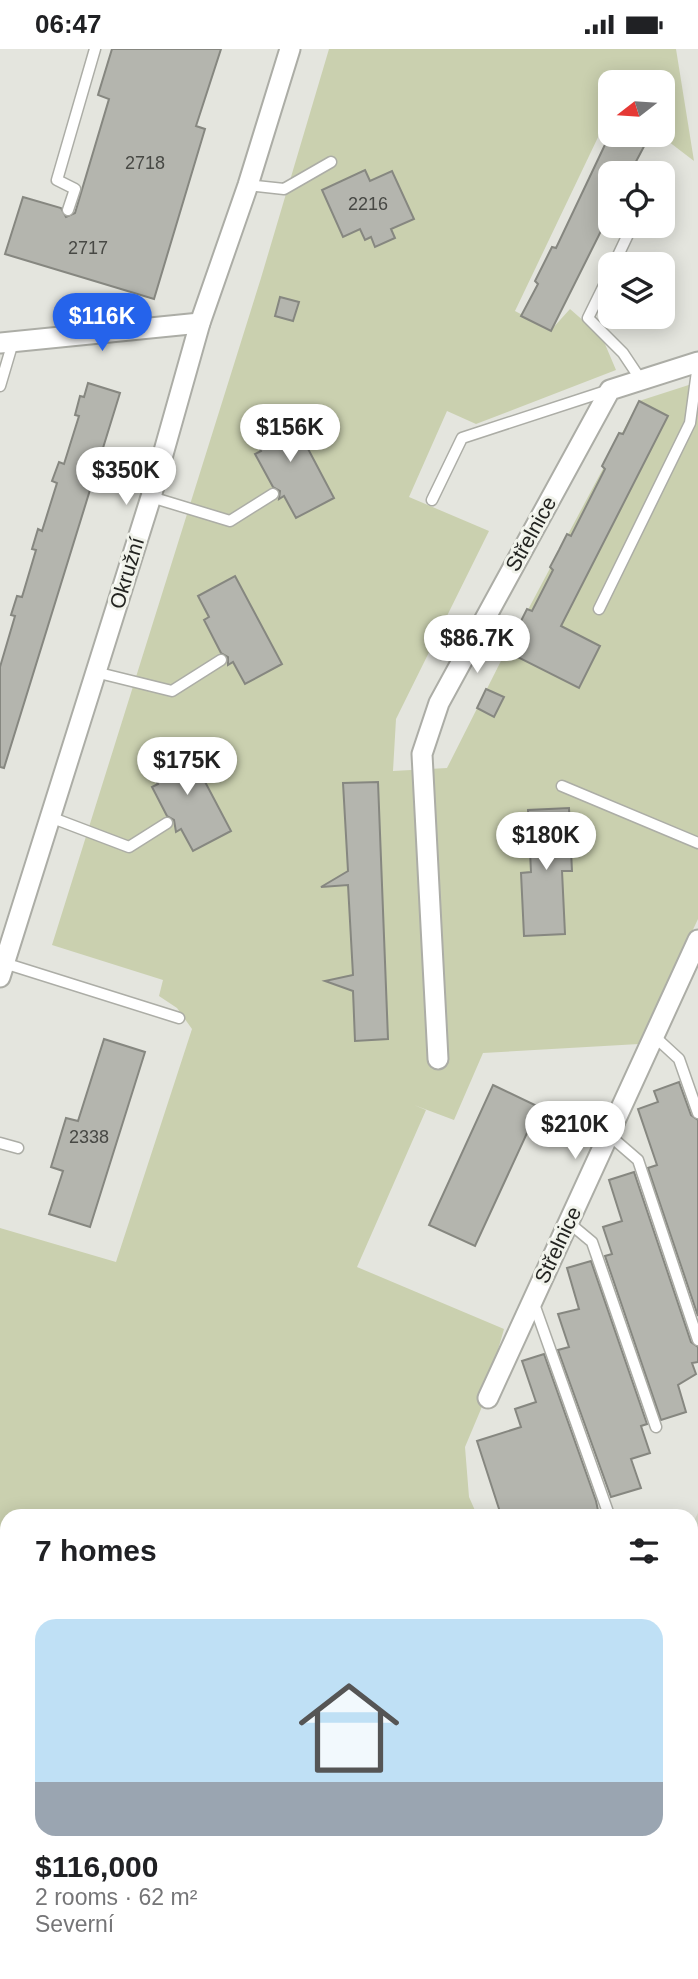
<!DOCTYPE html>
<html lang="en">
<head>
<meta charset="utf-8">
<style>
	body { margin:0; font-family:Arial,sans-serif; background:#f2f2f2; color:#202124; height:100vh; display:flex; flex-direction:column; font-size:26px; white-space:nowrap }
	* { box-sizing:border-box; margin:0 }
	p { font-size:23px; color:#757577 }
	.icon { flex:none; width:38px; height:38px; fill:none; stroke:currentColor; stroke-width:2; stroke-linecap:round; stroke-linejoin:round }
	.map { position:relative; flex:1; overflow:hidden }
	.side { position:absolute; left:0px; top:1460px; width:698px; height:471px; display:flex; flex-direction:column; background:#fff; border-radius:21px 21px 0 0; box-shadow:0 4px 18px #0003 }
	.side>* { flex:none }
	.needle { width:46px; rotate:253deg }
	.controls { position:absolute; left:598px; top:21px; display:grid; gap:14px }
	.controls a { display:grid; place-items:center; width:77px; height:77px; border-radius:14px; background:#fff; box-shadow:0 4px 18px #0003; font-size:35px }
	.price { position:absolute; translate:-50% -60px; padding:0 16px; border-radius:24px; background:#fff; color:#222; font-size:23px; line-height:46px; filter:drop-shadow(0 2px 4px #0008) }
	.price::after { content:''; position:absolute; left:50%; top:42px; width:21px; height:16px; margin-left:-10px; background:inherit; clip-path:polygon(0 0,100% 0,50% 100%) }
	.price.active { background:#2563eb; color:#fff }
	ul { padding:0; list-style:none }
	li { display:grid; align-content:center; gap:14px; height:371px; padding:0 35px }
	li+li { border-top:2px solid #e0e0e0 }
	li span { display:grid; place-items:center; height:217px; border-radius:21px; color:#555 }
	li>.icon { margin-inline-start:auto }
	span .icon { width:126px; height:126px; fill:#fffc; stroke-width:1 }
	li b { font-size:30px }
	h2 { display:flex; justify-content:space-between; align-items:center; height:84px; padding:0 35px; font-size:30px }
	.status { display:flex; justify-content:space-between; align-items:center; height:49px; padding:0 35px; background:#fff; direction:ltr }
	.status svg { height:19px; fill:currentColor }
	.map>svg:first-child { display:block }
</style>
</head>
<body>
<div class="status"><b>06:47</b><svg viewBox="0 0 49 12"><path d="M0 12V9h3v3zM5 12V6h3v6zM10 12V3h3v9zM15 12V0h3v12zM26 1h20v11H26zM47 4h2v5h-2z"/></svg></div>
<div class="map">
<svg width="698" height="1930" viewBox="0 0 698 1930">
	<rect width="100%" height="100%" fill="#e4e5de"/>
	<!-- built -->
	<g fill="#d7dacc">
		<polygon points="698,1464 698,1539 691,1553 691,1477"/>
		<polygon points="307,1923 374,1923 365,1930 297,1930"/>
	</g>
	<!-- green -->
	<g fill="#cad0af">
		<polygon points="329,0 676,0 694,112 660,86 663,86 663,33 611,33 611,61 515,262 551,281 570,260 602,288 616,321 476,375 447,362 409,448 489,482 396,670 393,722 447,719 506,602 639,352 698,333 698,870 639,995 483,1004 454,1071 414,1056 426,1061 357,1218 504,1280 481,1360 465,1398 469,1448 477,1466 7,1466 7,1923 307,1923 297,1930 0,1930 0,1179 116,1213 192,980 177,959 159,947 163,931 52,896 261,229"/>
		<polygon points="691,1795 698,1796 698,1930 365,1930 374,1923 691,1923"/>
	</g>
	<g fill="none" stroke-linecap="round" stroke-linejoin="round">
		<!-- stream -->
		<polyline stroke="#82866a" stroke-width="7" points="602,1930 604,1923"/>
	</g>
	<!-- building -->
	<g fill="#b4b5ae" stroke="#868780" stroke-width="2">
		<polygon points="112,0 221,0 196,77 205,80 154,250 5,205 23,148 61,159 66,168 75,164 109,50 98,46"/>
		<polygon points="611,83 611,91 614,86 650,86 630,124 611,124 611,162 551,282 521,267 538,235 535,232 552,198 556,199"/>
		<polygon points="365,121 370,132 392,122 414,170 391,180 395,189 375,198 371,188 365,191 360,180 343,188 322,141"/>
		<polygon points="280,248 299,253 293,272 275,267"/>
		<polygon points="88,334 120,344 4,719 0,718 0,618 15,567 11,566 17,547 22,548 36,501 32,500 38,480 42,482 57,434 52,432 59,413 64,415 79,367 75,366 80,347 84,348"/>
		<polygon points="639,352 668,367 561,577 600,597 579,639 506,602 527,560 532,562 553,521 550,518 559,501 567,485 571,487 605,420 602,417 619,384 623,385"/>
		<polygon points="287,360 334,449 296,469 284,447 279,450 280,442 273,438 255,405 261,402 249,380"/>
		<polygon points="235,527 282,615 245,635 233,613 228,616 228,608 221,604 204,571 209,568 198,547"/>
		<polygon points="486,640 504,648 494,668 477,659"/>
		<polygon points="184,693 231,782 193,802 181,780 176,783 174,771 167,767 152,738 158,735 146,713"/>
		<polygon points="378,733 388,990 355,992 353,942 325,932 353,926 348,836 321,838 348,822 343,734"/>
		<polygon points="569,759 572,822 562,822 565,885 524,887 521,824 531,823 528,761"/>
		<polygon points="104,990 145,1003 90,1178 49,1165 63,1122 51,1118 66,1069 78,1072"/>
		<polygon points="679,1033 691,1066 698,1071 698,1267 648,1119 657,1116 638,1060 658,1053 654,1042"/>
		<polygon points="493,1036 539,1058 475,1197 429,1176"/>
		<polygon points="634,1123 691,1293 698,1298 698,1313 692,1314 696,1325 678,1336 686,1363 661,1371 605,1207 612,1205 603,1178 622,1172 609,1131"/>
		<polygon points="591,1212 647,1375 641,1377 650,1404 631,1410 641,1439 611,1448 558,1301 569,1298 558,1265 579,1260 567,1219"/>
		<polygon points="544,1305 596,1452 599,1466 501,1466 477,1392 521,1378 515,1360 536,1353 522,1312"/>
	</g>
	<g fill="none" stroke-linecap="round" stroke-linejoin="round">
		<!-- lane casing -->
		<g stroke="#acada6" stroke-width="13">
			<g id="lane">
				<polyline points="658,124 660,121"/>
				<polyline points="248,136 284,140 331,113"/>
				<polyline points="68,161 75,140 57,131 95,0"/>
				<polyline points="614,215 632,177"/>
				<polyline points="611,222 588,269 623,304 641,331"/>
				<polyline points="0,337 13,293"/>
				<polyline points="151,448 230,472 273,445"/>
				<polyline points="432,451 462,389 606,342"/>
				<polyline points="599,560 690,374 698,315"/>
				<polyline points="95,623 172,642 221,611"/>
				<polyline points="562,737 698,794"/>
				<polyline points="50,768 129,798 167,774"/>
				<polyline points="4,914 179,969"/>
				<polyline points="654,987 679,1010 698,1064"/>
				<polyline points="609,1086 638,1111 698,1291"/>
				<polyline points="0,1094 18,1099"/>
				<polyline points="568,1173 592,1193 656,1378"/>
				<polyline points="534,1255 609,1466"/>
			</g>
		</g>
		<!-- street casing -->
		<g stroke="#acada6" stroke-width="23">
			<g id="street">
				<polyline points="0,294 200,274"/>
				<polyline points="0,928 151,448 200,274 248,136 290,0"/>
				<polyline points="438,1010 422,705 439,654 610,341 698,313"/>
				<polyline points="488,1349 698,891"/>
			</g>
		</g>
		<!-- lane -->
		<use href="#lane" stroke="#fff" stroke-width="10"/>
		<!-- street -->
		<use href="#street" stroke="#fff" stroke-width="19"/>
		<!-- rail casing -->
		<g stroke="#535450" stroke-width="8">
			<g id="rail">
				<polyline points="691,1515 698,1502"/>
				<polyline points="332,1930 342,1923"/>
			</g>
		</g>
		<!-- rail -->
		<use href="#rail" stroke="#f1f3eb" stroke-width="5" stroke-dasharray="16" stroke-linecap="butt"/>
	</g>
	<g text-anchor="middle" stroke-width="6" stroke-linejoin="round" paint-order="stroke">
		<!-- number labels -->
		<g font-size="18" fill="#474844">
			<text x="145" y="120">2718</text>
			<text x="368" y="161">2216</text>
			<text x="88" y="205">2717</text>
			<text x="89" y="1094">2338</text>
		</g>
		<!-- street labels -->
		<g font-size="21" fill="#232421" stroke="#f1f3eb">
			<text transform="translate(531 485) rotate(-61)" y="7">Střelnice</text>
			<text transform="translate(127 524) rotate(-73)" y="7">Okružní</text>
			<text transform="translate(558 1196) rotate(-65)" y="7">Střelnice</text>
		</g>
	</g>
</svg>
<div class="controls">
<a><svg class="needle" viewBox="-14 -14 28 28"><path d="M0-13l5 13h-10z" fill="#e53935"/><path d="M0 13l5-13h-10z" fill="#757577"/></svg></a>
<a><svg class="icon" aria-label="locate" viewBox="0 0 24 24"><circle cx="12" cy="12" r="6"/><path d="M12 2v4M12 18v4M2 12h4M18 12h4"/></svg></a>
<a><svg class="icon" aria-label="layers" viewBox="0 0 24 24"><path d="M12 4l9 5-9 5-9-5zM3 14l9 5 9-5"/></svg></a>
</div>
<b class="price active" style="left:102px;top:304px">$116K</b>
<b class="price" style="left:290px;top:415px">$156K</b>
<b class="price" style="left:126px;top:458px">$350K</b>
<b class="price" style="left:477px;top:626px">$86.7K</b>
<b class="price" style="left:187px;top:748px">$175K</b>
<b class="price" style="left:546px;top:823px">$180K</b>
<b class="price" style="left:575px;top:1112px">$210K</b>
<section class="side">
<h2>7 homes<svg class="icon" aria-label="filters" viewBox="0 0 24 24"><path d="M4 7h16M4 17h16"/><circle cx="9" cy="7" r="2"/><circle cx="15" cy="17" r="2"/></svg></h2>
<ul>
<li><span style="background:linear-gradient(#bfe0f5 75%,#9aa5b1 0)"><svg class="icon" aria-label="home" viewBox="0 0 24 24"><path d="M3 11l9-7 9 7M6 9v11h12V9"/></svg></span><div><b>$116,000</b><p>2 rooms · 62 m²</p><p>Severní</p></div></li>
</ul>
</section>
</div>
</body>
</html>
